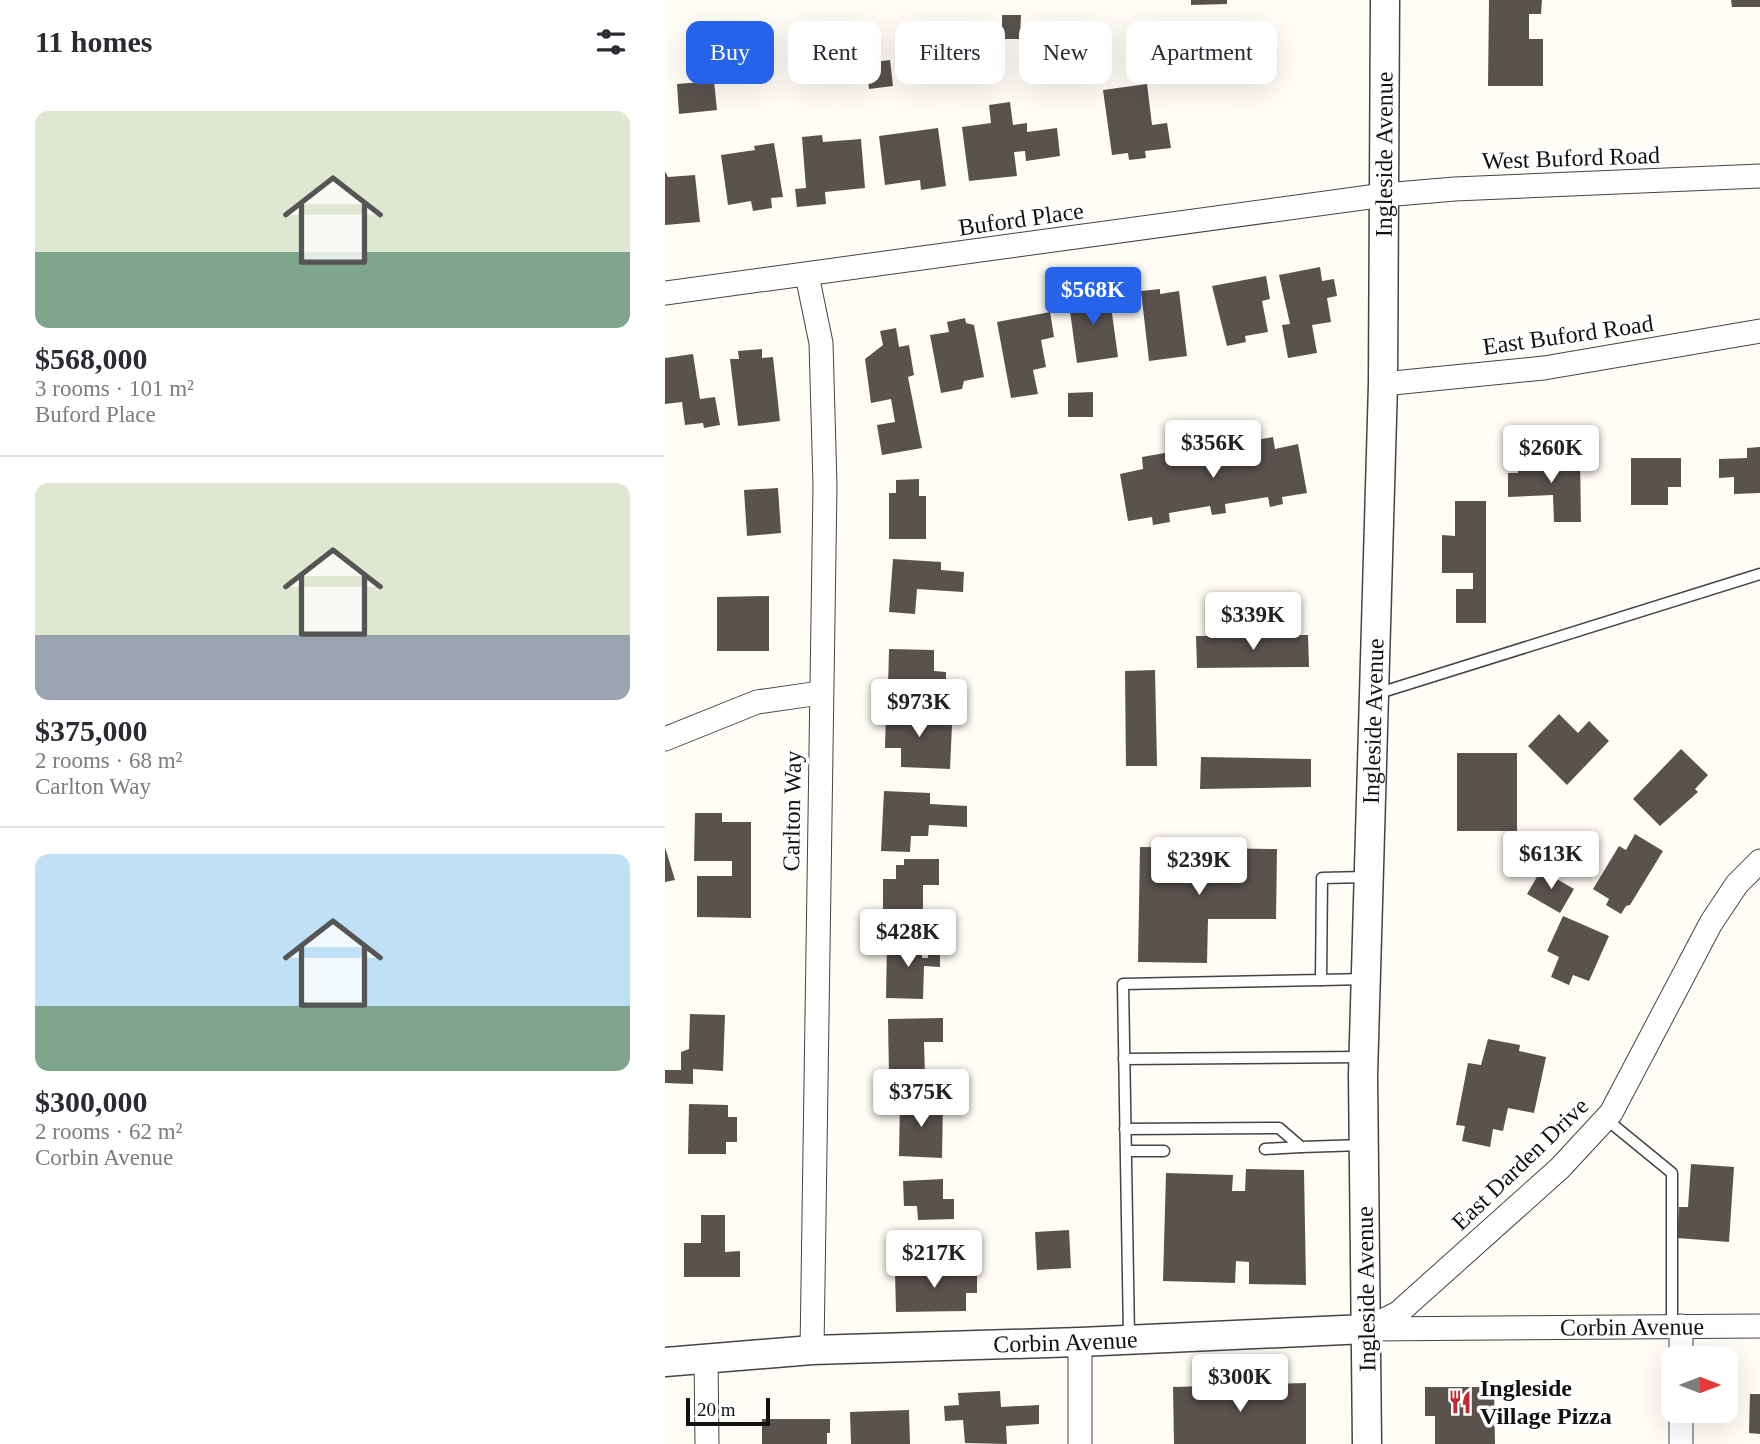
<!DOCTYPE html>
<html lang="en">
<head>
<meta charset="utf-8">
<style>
	body { margin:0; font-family:Georgia,serif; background:#f7f7f7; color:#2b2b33; height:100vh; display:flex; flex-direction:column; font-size:26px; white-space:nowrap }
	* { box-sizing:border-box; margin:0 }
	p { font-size:23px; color:#7c7c81 }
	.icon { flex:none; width:38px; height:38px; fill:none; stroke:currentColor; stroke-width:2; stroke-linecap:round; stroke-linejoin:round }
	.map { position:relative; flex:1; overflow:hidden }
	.side { display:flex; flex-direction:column; background:#fff; width:665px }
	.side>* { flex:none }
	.banner { position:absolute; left:21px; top:21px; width:665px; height:63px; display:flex; gap:14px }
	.needle { width:46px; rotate:90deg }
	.fabs { position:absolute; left:996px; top:1346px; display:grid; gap:14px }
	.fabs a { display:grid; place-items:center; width:77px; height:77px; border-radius:14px; background:#fff; box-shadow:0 7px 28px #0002; font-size:35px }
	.scale { position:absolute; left:21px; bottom:18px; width:84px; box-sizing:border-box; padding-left:7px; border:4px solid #111; border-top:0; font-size:19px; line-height:24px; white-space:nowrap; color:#111; -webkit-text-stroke:5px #fff; paint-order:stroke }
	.price { position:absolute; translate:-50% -60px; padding:0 16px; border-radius:7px; background:#fff; color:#222; font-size:23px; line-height:46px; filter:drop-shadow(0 2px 4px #0008) }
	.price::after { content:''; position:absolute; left:50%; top:42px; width:21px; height:16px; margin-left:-10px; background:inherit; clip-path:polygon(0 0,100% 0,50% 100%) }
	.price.on { background:#2563eb; color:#fff }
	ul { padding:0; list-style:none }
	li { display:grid; align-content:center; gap:14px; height:371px; padding:0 35px }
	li+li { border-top:2px solid #e1e1e2 }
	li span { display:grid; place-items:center; height:217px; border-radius:14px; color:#555 }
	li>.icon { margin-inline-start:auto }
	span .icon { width:126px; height:126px; fill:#fffc; stroke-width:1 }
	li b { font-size:30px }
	h2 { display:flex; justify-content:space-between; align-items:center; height:84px; padding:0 35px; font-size:30px }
	.tag { padding:0 24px; border-radius:14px; background:#fff; box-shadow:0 7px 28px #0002; font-size:24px; line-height:63px }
	.tag.on { background:#2563eb; color:#fff }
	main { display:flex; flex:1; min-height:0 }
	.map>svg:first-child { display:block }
</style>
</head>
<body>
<main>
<section class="side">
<h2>11 homes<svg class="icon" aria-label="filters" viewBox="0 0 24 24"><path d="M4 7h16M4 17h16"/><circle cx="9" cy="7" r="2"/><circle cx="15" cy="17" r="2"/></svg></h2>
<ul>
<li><span style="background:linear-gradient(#dfe7d0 65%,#7fa58c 0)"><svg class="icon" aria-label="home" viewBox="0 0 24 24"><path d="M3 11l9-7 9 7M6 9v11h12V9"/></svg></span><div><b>$568,000</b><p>3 rooms · 101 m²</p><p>Buford Place</p></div></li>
<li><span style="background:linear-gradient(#dfe7d0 70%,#9aa5b1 0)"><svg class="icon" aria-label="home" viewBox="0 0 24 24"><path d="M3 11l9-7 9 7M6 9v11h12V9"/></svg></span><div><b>$375,000</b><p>2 rooms · 68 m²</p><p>Carlton Way</p></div></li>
<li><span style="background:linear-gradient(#bfe0f5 70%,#7fa58c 0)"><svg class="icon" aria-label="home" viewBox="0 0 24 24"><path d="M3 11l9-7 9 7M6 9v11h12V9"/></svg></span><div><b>$300,000</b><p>2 rooms · 62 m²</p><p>Corbin Avenue</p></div></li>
</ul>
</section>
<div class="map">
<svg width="1095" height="1444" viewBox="0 0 1095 1444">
	<rect width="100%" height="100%" fill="#fffdf5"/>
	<!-- building -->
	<g fill="#5a524d">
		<polygon points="526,0 562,0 562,4 526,5"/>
		<polygon points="824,0 877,0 876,14 864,14 864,39 878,39 878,86 823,86"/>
		<polygon points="1066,0 1095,0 1095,7 1067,7"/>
		<polygon points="337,15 356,15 355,39 337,39"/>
		<polygon points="225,60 228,86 204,89 201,63"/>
		<polygon points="49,81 52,110 14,114 12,84"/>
		<polygon points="482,84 487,125 502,123 506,148 480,151 481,158 464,160 463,153 447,155 438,90"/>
		<polygon points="345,102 348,125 362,123 362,132 392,128 395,156 361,161 360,151 349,152 352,176 304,181 297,127 326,123 324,105"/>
		<polygon points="273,128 281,186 256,190 255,180 220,185 214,136"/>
		<polygon points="157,135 158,142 196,139 200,188 160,192 161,204 132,207 130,189 141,188 137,137"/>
		<polygon points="109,143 118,197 106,198 107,208 88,211 86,201 63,205 56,155 90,150 89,146"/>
		<polygon points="0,171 3,177 30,175 35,222 0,225"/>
		<polygon points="655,267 657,281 669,279 672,296 662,298 666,322 647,325 652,353 623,358 617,325 625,324 614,275"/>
		<polygon points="601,276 605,299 597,301 603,332 580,336 581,342 562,346 547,286"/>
		<polygon points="495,289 495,294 514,291 522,356 484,361 476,291"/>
		<polygon points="438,292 439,300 445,299 453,357 412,363 403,296"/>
		<polygon points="385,312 389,337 376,340 381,367 368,370 373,394 346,398 332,322"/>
		<polygon points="300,318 301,323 309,325 319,377 299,381 297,389 276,393 265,335 284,332 282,322"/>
		<polygon points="231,328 234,347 244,345 249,375 243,377 257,448 217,455 212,425 230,422 226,399 206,403 200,359 218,345 215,331"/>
		<polygon points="97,349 97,358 108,357 115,421 73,426 65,359 74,359 73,351"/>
		<polygon points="28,354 35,399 50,397 55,425 39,428 38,423 20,425 17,402 0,404 0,358"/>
		<polygon points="428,392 428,417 403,417 403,393"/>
		<polygon points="608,437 610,449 633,444 642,493 617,497 618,504 605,507 603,497 560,504 561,513 547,515 545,506 504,513 505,522 488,525 487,517 463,521 455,474 478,469 477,457 511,451 513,466 538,462 536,449"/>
		<polygon points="1095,447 1095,493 1069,494 1069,477 1054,478 1054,459 1082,458 1082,448"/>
		<polygon points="966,458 1016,458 1016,487 1003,487 1003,505 966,505"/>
		<polygon points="915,459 916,522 889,522 888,495 843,497 843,473 853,473 853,461"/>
		<polygon points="254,479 254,496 261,496 261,539 224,539 224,493 231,493 231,480"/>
		<polygon points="113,488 116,533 82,536 79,490"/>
		<polygon points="790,501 821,501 821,623 791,623 791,589 808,589 808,573 777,573 777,535 790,536"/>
		<polygon points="228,559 276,562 276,570 299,572 298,592 252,589 250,614 224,612"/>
		<polygon points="104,596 104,651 52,651 52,597"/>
		<polygon points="643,635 644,667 532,668 531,636"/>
		<polygon points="224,649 269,650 269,671 281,672 281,689 223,688"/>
		<polygon points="490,670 492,766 461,766 460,671"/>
		<polygon points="221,709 271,711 271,724 287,725 285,769 236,767 236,748 220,748"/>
		<polygon points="894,714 913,733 924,721 944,741 902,785 863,746"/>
		<polygon points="1016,749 1043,775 1030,789 1033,792 995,826 968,799"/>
		<rect x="792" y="753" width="60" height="78"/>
		<polygon points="536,757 646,759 646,787 535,789"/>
		<polygon points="219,791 265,793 265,804 302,806 302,827 264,825 263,836 246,836 245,852 216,851"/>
		<polygon points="30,813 57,813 57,822 86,822 86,918 32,917 32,876 67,876 67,861 29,861"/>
		<polygon points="970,834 998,851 965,905 961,906 956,914 941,905 944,899 928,889 954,846 961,850"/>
		<polygon points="0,847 10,880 0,882"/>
		<polygon points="475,847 612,849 611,919 543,919 542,963 473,962"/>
		<polygon points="239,859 274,859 274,885 258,885 258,918 218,917 218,879 231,879 231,865 239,865"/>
		<polygon points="876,870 909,889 895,913 862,894"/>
		<polygon points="898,916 944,936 924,981 908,975 904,985 886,977 894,957 882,951"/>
		<polygon points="222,940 238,940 238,946 257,946 257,958 263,958 263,943 275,943 275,967 259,966 258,999 221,998"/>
		<polygon points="25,1014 60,1015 58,1071 28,1069 28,1084 0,1083 0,1070 16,1070 16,1052 24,1049"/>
		<polygon points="278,1018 278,1042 259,1042 260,1076 224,1076 223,1019"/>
		<polygon points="823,1039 855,1045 854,1051 881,1057 869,1113 843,1108 838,1131 828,1129 825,1147 797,1141 800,1126 791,1125 803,1063 816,1065"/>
		<polygon points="235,1100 278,1101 277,1158 234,1156"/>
		<polygon points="24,1104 63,1105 63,1117 72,1117 72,1142 61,1142 61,1154 23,1154"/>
		<polygon points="1026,1164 1069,1167 1064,1242 1012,1238 1014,1207 1023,1207"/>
		<polygon points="581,1169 639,1170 641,1285 584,1284 584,1262 571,1261 570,1283 498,1281 501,1173 568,1175 567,1191 580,1191"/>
		<polygon points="278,1179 278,1199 289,1199 289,1219 253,1220 252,1206 239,1206 238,1181"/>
		<polygon points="36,1215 60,1215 60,1252 75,1251 75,1277 19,1277 19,1243 36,1243"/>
		<polygon points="404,1230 406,1268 372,1270 370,1232"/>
		<polygon points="230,1271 312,1271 312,1293 301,1293 301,1311 231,1312"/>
		<polygon points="641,1383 641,1444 509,1444 508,1387"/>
		<polygon points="760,1387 829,1387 830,1444 770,1444 770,1416 760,1416"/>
		<polygon points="335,1391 336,1407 374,1405 374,1424 341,1426 342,1444 300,1443 298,1420 280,1421 279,1406 294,1405 293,1393"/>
		<polygon points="1085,1394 1095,1394 1095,1434 1084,1433"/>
		<polygon points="244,1410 245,1444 186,1444 185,1412"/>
		<polygon points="97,1419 165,1419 165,1433 162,1433 162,1444 97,1444"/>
	</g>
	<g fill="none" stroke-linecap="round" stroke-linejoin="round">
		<!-- service casing -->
		<g stroke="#444" stroke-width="13">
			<g id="service">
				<polyline points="711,694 1095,574"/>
				<polyline points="656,980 700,979"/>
				<polyline points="459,1059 698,1057"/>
				<polyline points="941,1119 1007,1173 1007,1326"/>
				<polyline points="460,1129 614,1128 636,1147 698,1145"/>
				<polyline points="600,1149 636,1147"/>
				<polyline points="461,1151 499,1151"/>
				<polyline points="464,1337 458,984 656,980 657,878 701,877"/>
			</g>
		</g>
		<!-- minor casing -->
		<g stroke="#444" stroke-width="25">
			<g id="minor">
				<polyline points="142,275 156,343 160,485 147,1350"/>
				<polyline points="0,293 719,195 790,189 1095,176"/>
				<polyline points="718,384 879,368 1095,331"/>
				<polyline points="0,739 92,702 155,693"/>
				<polyline points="701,1329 733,1313 895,1168 946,1113 1046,923 1072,884 1095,861"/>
				<path id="s1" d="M 708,1329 L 1095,1326"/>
				<polyline points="415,1342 415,1444"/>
				<polyline points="1016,1358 1016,1326"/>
				<polyline points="41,1359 42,1444"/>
				<polyline points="1016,1444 1016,1410"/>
			</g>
		</g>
		<!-- tertiary casing -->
		<g stroke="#444" stroke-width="31">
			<g id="tertiary">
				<path id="s2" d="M 0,1362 L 147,1350 L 415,1342 L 701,1329"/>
				<path id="s3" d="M 702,1444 L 698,1075 L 718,384 L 720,0"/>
			</g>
		</g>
		<!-- service -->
		<use href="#service" stroke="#fff" stroke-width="10"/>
		<!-- minor -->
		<use href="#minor" stroke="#fff" stroke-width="23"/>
		<!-- tertiary -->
		<use href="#tertiary" stroke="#fff" stroke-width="28"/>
	</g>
	<!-- icons -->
	<defs>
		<g id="restaurant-bare" transform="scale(1.89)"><path d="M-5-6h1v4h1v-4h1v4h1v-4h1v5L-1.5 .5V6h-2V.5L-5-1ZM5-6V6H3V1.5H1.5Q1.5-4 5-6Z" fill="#c4262e" stroke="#fff" stroke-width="2.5" paint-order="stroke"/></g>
	</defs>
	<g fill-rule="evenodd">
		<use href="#restaurant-bare" x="795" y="1402"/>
	</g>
	<g text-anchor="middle" stroke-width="7" stroke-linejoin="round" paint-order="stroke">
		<!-- street labels -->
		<g font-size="24" fill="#111" stroke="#fff">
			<text dy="8" stroke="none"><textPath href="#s3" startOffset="1290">Ingleside Avenue</textPath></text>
			<text transform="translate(906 158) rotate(-2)" y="8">West Buford Road</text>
			<text transform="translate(356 219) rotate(-8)" y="8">Buford Place</text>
			<text transform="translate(903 335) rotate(-8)" y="8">East Buford Road</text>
			<text dy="8" stroke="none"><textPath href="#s3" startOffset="723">Ingleside Avenue</textPath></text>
			<text transform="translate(127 811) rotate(-89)" y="8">Carlton Way</text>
			<text transform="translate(855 1164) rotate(-44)" y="8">East Darden Drive</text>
			<text transform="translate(701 1289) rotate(-91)" y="8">Ingleside Avenue</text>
			<text dy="8" stroke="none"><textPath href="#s1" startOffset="259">Corbin Avenue</textPath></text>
			<text dy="8" stroke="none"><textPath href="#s2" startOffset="401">Corbin Avenue</textPath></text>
		</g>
		<!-- poi labels -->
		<g font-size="24" font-weight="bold" fill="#111" stroke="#fff" text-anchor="start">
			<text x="815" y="1396">Ingleside<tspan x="815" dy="28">Village Pizza</tspan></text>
		</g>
	</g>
</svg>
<div class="fabs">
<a><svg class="needle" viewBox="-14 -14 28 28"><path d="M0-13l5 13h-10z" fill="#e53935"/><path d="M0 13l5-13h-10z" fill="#7c7c81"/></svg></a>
</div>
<div class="scale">20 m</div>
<b class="price on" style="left:428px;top:327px">$568K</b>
<b class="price" style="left:548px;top:480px">$356K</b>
<b class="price" style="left:886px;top:485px">$260K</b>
<b class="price" style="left:588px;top:652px">$339K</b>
<b class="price" style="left:254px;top:739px">$973K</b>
<b class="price" style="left:886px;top:891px">$613K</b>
<b class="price" style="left:534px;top:897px">$239K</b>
<b class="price" style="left:243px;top:969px">$428K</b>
<b class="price" style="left:256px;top:1129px">$375K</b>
<b class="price" style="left:269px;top:1290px">$217K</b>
<b class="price" style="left:575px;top:1414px">$300K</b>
<div class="banner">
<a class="tag on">Buy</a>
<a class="tag">Rent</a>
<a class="tag">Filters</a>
<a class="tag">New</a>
<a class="tag">Apartment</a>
</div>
</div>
</main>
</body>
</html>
